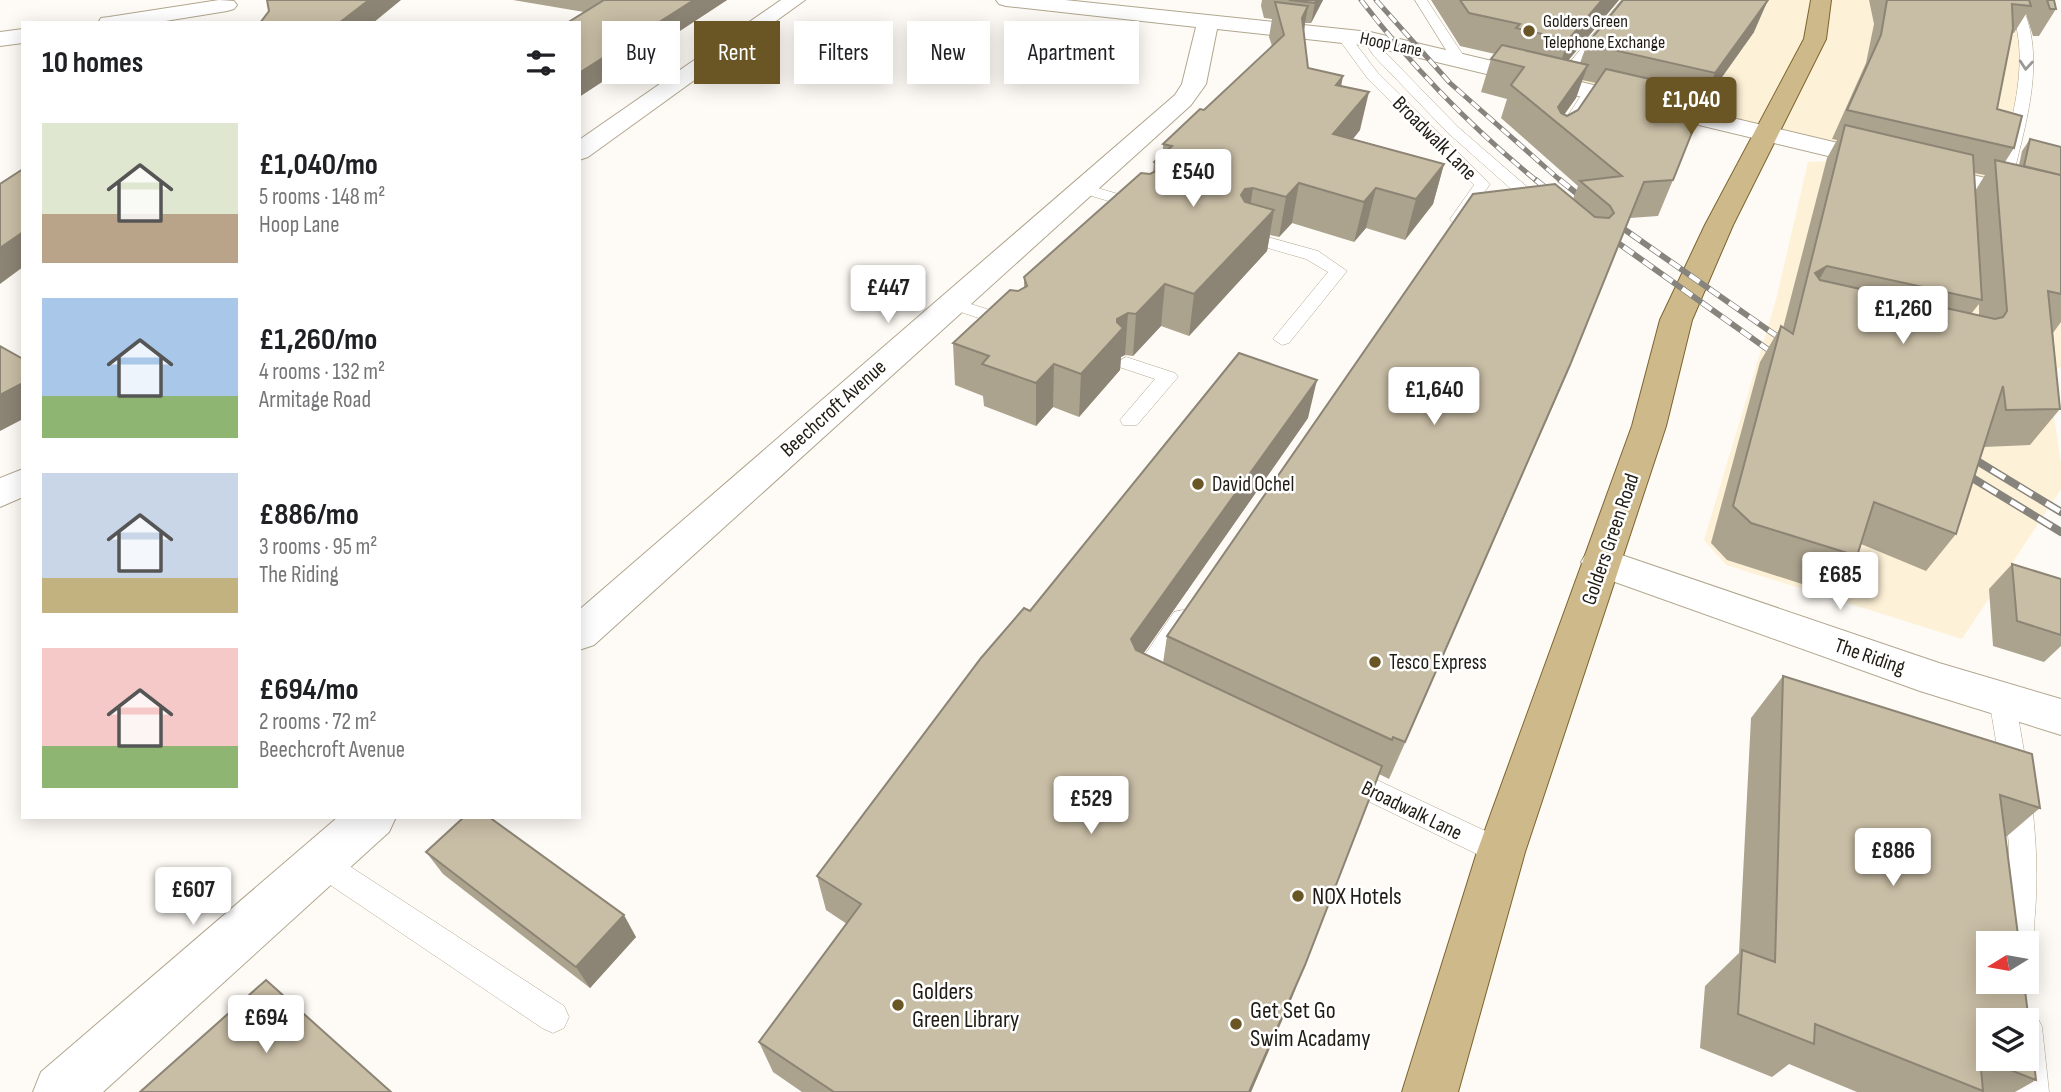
<!DOCTYPE html>
<html lang="en">
<head>
<meta charset="utf-8">
<style>
	body { margin:0; font-family:"Sofia Sans Condensed",sans-serif; background:#f2f2f2; color:#202124; height:100vh; display:flex; flex-direction:column; font-size:26px; white-space:nowrap }
	* { box-sizing:border-box; margin:0 }
	p { font-size:23px; color:#757577 }
	.icon { flex:none; width:38px; height:38px; fill:none; stroke:currentColor; stroke-width:2; stroke-linecap:round; stroke-linejoin:round }
	.map { position:relative; flex:1; overflow:hidden }
	.drawer { position:absolute; left:21px; top:21px; width:560px; height:798px; display:flex; flex-direction:column; background:#fff; border-radius:0px; box-shadow:0 4px 18px #0003 }
	.drawer>* { flex:none }
	.guide { position:absolute; left:602px; top:21px; width:665px; height:63px; display:flex; gap:14px }
	.needle { width:46px; rotate:259deg }
	.fabs { position:absolute; left:1976px; top:931px; display:grid; gap:14px }
	.fabs a { display:grid; place-items:center; width:63px; height:63px; border-radius:0px; background:#fff; box-shadow:0 4px 18px #0003; font-size:35px }
	.price { position:absolute; translate:-50% -60px; padding:0 16px; border-radius:7px; background:#fff; color:#222; font-size:23px; line-height:46px; filter:drop-shadow(0 2px 4px #0008) }
	.price::after { content:''; position:absolute; left:50%; top:42px; width:21px; height:16px; margin-left:-10px; background:inherit; clip-path:polygon(0 0,100% 0,50% 100%) }
	.price.on { background:#6a5524; color:#fff }
	ul { padding:0; list-style:none }
	li { display:flex; align-items:center; gap:21px; height:175px; padding:0 21px }
	li span { display:grid; place-items:center; flex:none; width:196px; height:140px; border-radius:0px; color:#555 }
	li>.icon { margin-inline-start:auto }
	span .icon { width:84px; height:84px; fill:#fffc; stroke-width:1 }
	li b { font-size:30px }
	h2 { display:flex; justify-content:space-between; align-items:center; height:84px; padding:0 21px; font-size:30px }
	.chip { padding:0 24px; border-radius:0px; background:#fff; box-shadow:0 4px 18px #0003; font-size:24px; line-height:63px }
	.chip.on { background:#6a5524; color:#fff }
	.map>svg:first-child { display:block }
</style>
</head>
<body>
<div class="map">
<svg width="2061" height="1092" viewBox="0 0 2061 1092">
	<rect width="100%" height="100%" fill="#fefbf6"/>
	<!-- built -->
	<g fill="#fdf1d7">
		<polygon points="1636,0 2012,0 2028,43 2002,190 1560,83"/>
		<polygon points="1832,161 2061,217 2061,367 2047,373 2061,463 2061,489 1962,639 1726,565 1704,540 1776,300 1808,162"/>
	</g>
	<g fill="none" stroke-linecap="round" stroke-linejoin="round">
		<!-- service casing -->
		<g stroke="#b1a68e" stroke-width="1">
			<g id="service">
				<polygon points="1415,0 1427,0 1465,58 1463,61 1453,61"/>
				<polygon points="1622,0 1635,0 1565,86 1555,86 1555,80"/>
				<path d="M 2007,0 L 2019,0 C 2050,58 2023,130 2010,190 L 2002,195 L 1994,190 C 2008,130 2036,58 2007,0 Z"/>
				<polygon points="1341,30 1346,31 1378,73 1490,184 1464,222 1452,222 1450,219 1474,185 1368,79 1335,34"/>
				<polygon points="1370,35 1375,36 1383,50 1458,127 1548,205 1550,208 1548,211 1536,211 1448,133 1373,55 1363,39"/>
				<polygon points="1591,87 1598,91 1569,135 1562,139 1557,138 1555,135 1586,88"/>
				<polygon points="1081,183 1148,203 1150,206 1142,211 1075,191 1073,188"/>
				<polygon points="1246,231 1318,251 1347,271 1289,343 1282,345 1273,339 1328,272 1306,259 1240,240 1238,236 1240,232"/>
				<polygon points="952,298 1021,320 1023,324 1014,330 946,307 943,303 946,299"/>
				<polygon points="1126,357 1175,373 1178,377 1137,425 1123,425 1120,420 1155,379 1119,367 1116,363"/>
				<polygon points="1183,610 1192,612 1195,619 1157,677 1160,681 1156,688 1147,691 1133,686 1129,679 1133,672 1174,612"/>
				<path d="M 2002,689 L 2011,692 L 2015,699 C 2028,775 2041,837 2035,914 C 2033,928 2038,946 2026,955 L 2026,943 L 2004,943 L 2009,846 L 2003,783 L 1989,699 L 1993,692 Z"/>
				<polygon points="1345,765 1511,843 1515,852 1511,861 1501,865 1491,861 1335,785 1331,777 1335,769"/>
				<polygon points="321,850 331,854 564,1006 569,1017 564,1028 553,1033 542,1028 311,872 307,863 311,854"/>
				<polygon points="2026,1011 2037,1016 2042,1027 2049,1092 2015,1092 2013,1059 2026,1059 2026,1020 2013,1020 2015,1016"/>
			</g>
		</g>
		<!-- minor casing -->
		<g stroke="#b1a68e" stroke-width="2">
			<g id="minor">
				<polygon points="219,0 234,1 237,5 234,9 227,11 153,23 98,23 101,18 109,17"/>
				<polygon points="781,0 805,0 588,157 579,160 579,140"/>
				<polygon points="996,0 1065,0 1370,32 2061,196 2061,212 1370,46 1217,29 1206,84 1191,105 594,645 579,650 579,610 1175,95 1182,84 1196,27 1006,6 999,4"/>
				<polygon points="23,29 23,43 0,46 0,32"/>
				<polygon points="23,469 23,497 0,507 0,478"/>
				<polygon points="1601,548 1939,663 2061,699 2061,735 1920,691 1587,572 1581,562 1587,552"/>
				<polygon points="338,817 396,817 389,832 103,1092 33,1092 41,1072"/>
			</g>
		</g>
		<!-- primary casing -->
		<g stroke="#7c642e" stroke-width="2">
			<polygon id="primary" points="1811,0 1831,0 1826,39 1733,225 1692,320 1666,426 1525,852 1458,1092 1402,1092 1477,852 1632,426 1660,320 1705,225 1804,39"/>
		</g>
		<!-- service -->
		<use href="#service" fill="#fff" fill-rule="evenodd"/>
		<!-- minor -->
		<use href="#minor" fill="#fff" fill-rule="evenodd"/>
		<!-- primary -->
		<use href="#primary" fill="#ceb98a" fill-rule="evenodd"/>
		<!-- rail-far2 casing -->
		<g stroke="#87847d" stroke-width="5">
			<g id="rail-far2">
				<path d="M 1361,0 C 1413,68 1472,128 1538,182"/>
				<polyline points="1376,0 1450,83 1562,182"/>
			</g>
		</g>
		<!-- rail-far1 casing -->
		<g stroke="#87847d" stroke-width="6">
			<g id="rail-far1">
				<polyline points="1536,180 1557,197"/>
				<polyline points="1560,180 1591,205"/>
				<polyline points="1611,220 1791,346"/>
				<polyline points="1604,233 1784,361"/>
			</g>
		</g>
		<!-- rail casing -->
		<g stroke="#87847d" stroke-width="8">
			<g id="rail">
				<polyline points="1964,453 2061,512"/>
				<polyline points="1956,468 2061,532"/>
			</g>
		</g>
		<!-- rail-far2 -->
		<use href="#rail-far2" stroke="#fff" stroke-width="3.5" stroke-dasharray="10" stroke-linecap="butt"/>
		<!-- rail-far1 -->
		<use href="#rail-far1" stroke="#fff" stroke-width="4.5" stroke-dasharray="12" stroke-linecap="butt"/>
		<!-- rail -->
		<use href="#rail" stroke="#fff" stroke-width="5" stroke-dasharray="16" stroke-linecap="butt"/>
	</g>
	<!-- wall -->
	<g fill="#aca38e" fill-rule="evenodd">
		<polygon points="513,0 727,0 579,97 579,23 584,12"/>
		<polygon points="1262,0 1323,0 1311,23 1305,23 1304,32 1308,68 1341,86 1360,130 1353,139 1444,164 1433,204 1405,240 1366,228 1354,242 1292,223 1279,237 1270,235 1267,251 1189,336 1161,326 1133,356 1125,355 1121,357 1120,370 1079,417 1053,407 1036,426 984,406 983,396 955,385 953,343 1024,288 1024,277 1153,172 1154,162 1163,155 1163,144 1204,110 1272,46 1269,37 1272,19 1264,18 1261,6"/>
		<path d="M 1431,0 L 1619,0 L 1568,60 L 1580,63 L 1587,44 L 1754,32 L 1700,108 L 1695,107 L 1673,180 L 1658,216 L 1630,218 L 1554,403 L 1389,779 L 1379,774 L 1292,998 L 1251,1092 L 802,1092 L 773,1072 L 759,1042 L 847,924 L 826,910 L 817,876 L 1030,611 L 1308,418 L 1143,654 L 1163,663 L 1167,636 L 1573,199 L 1578,186 L 1501,118 L 1507,99 L 1481,92 L 1491,59 L 1495,54 L 1460,46 ZM 1582,80 L 1596,83 L 1578,110 L 1567,116 L 1564,115 L 1576,98 Z"/>
		<path d="M 1869,0 L 2054,0 L 2056,9 L 2039,36 L 2033,36 L 2026,14 L 2014,33 L 2012,33 L 1997,109 L 2014,148 L 2005,162 L 2019,165 L 2022,151 L 2030,139 L 2061,147 L 2061,322 L 2053,333 L 2060,409 L 2030,445 L 1984,447 L 1956,534 L 1926,571 L 1861,544 L 1857,556 L 1830,593 L 1727,560 L 1711,543 L 1760,362 L 1781,326 L 1783,328 L 1827,158 L 1837,140 L 1832,139 L 1866,63 L 1874,24 ZM 1974,173 L 1985,175 L 1975,191 ZM 1979,304 L 1979,316 L 1971,314 Z"/>
		<polygon points="2012,564 2061,635 2061,646 2044,662 1993,646 1989,589"/>
		<polygon points="1783,676 2040,808 2006,837 2036,1080 2015,1092 1857,1092 1789,1064 1772,1077 1700,1048 1705,986 1739,953 1751,718"/>
		<polygon points="426,852 636,937 590,988 443,874"/>
	</g>
	<!-- shaded-wall -->
	<g fill="#8c8474">
		<polygon points="369,0 401,0 373,23 339,23"/>
		<polygon points="694,0 727,0 579,97 579,73"/>
		<polygon points="1316,0 1323,0 1311,23 1315,3"/>
		<polygon points="1602,0 1619,0 1557,74 1568,40"/>
		<polygon points="1768,0 1754,32 1700,108 1715,73"/>
		<polygon points="1308,6 1302,41 1302,18"/>
		<polygon points="1588,65 1576,98 1558,123 1558,107"/>
		<polygon points="1343,76 1336,114 1336,85"/>
		<polygon points="1702,91 1688,125 1690,107"/>
		<polygon points="1369,92 1360,130 1325,173 1333,134"/>
		<polygon points="1444,164 1433,204 1405,240 1416,199"/>
		<polygon points="1299,183 1292,223 1279,237 1286,197"/>
		<polygon points="1253,188 1247,228 1241,195 1245,189"/>
		<polygon points="1376,188 1366,228 1354,242 1364,202"/>
		<polygon points="1274,210 1267,251 1189,336 1194,294"/>
		<polygon points="23,232 23,267 0,284 0,248"/>
		<polygon points="1827,266 1807,301 1815,273"/>
		<polygon points="1165,284 1161,326 1133,356 1136,314"/>
		<polygon points="1128,313 1125,355 1121,357 1120,370 1079,417 1081,374 1117,319"/>
		<polygon points="1054,364 1053,407 1036,426 1036,383"/>
		<polygon points="1570,365 1554,403 1389,779 1405,742"/>
		<polygon points="1317,380 1308,418 1127,677 1131,639"/>
		<polygon points="23,383 23,419 0,431 0,395"/>
		<polygon points="624,915 636,937 590,988 576,967"/>
		<polygon points="1305,965 1251,1092 1249,1092"/>
	</g>
	<!-- building -->
	<g fill="#c8bda5" stroke="#8c8474" stroke-width="2" fill-rule="evenodd">
		<polygon points="267,0 369,0 339,23 260,23 269,11"/>
		<polygon points="604,0 694,0 579,73 579,23 567,23"/>
		<polygon points="1289,0 1316,0 1315,3"/>
		<polygon points="1460,0 1602,0 1568,40 1516,28 1520,24 1469,13"/>
		<polygon points="1623,0 1768,0 1715,73 1587,44"/>
		<polygon points="1887,0 2029,0 2031,6 2012,4 2013,28 1997,109 2022,116 2014,148 1847,110 1881,35"/>
		<polygon points="2047,0 2054,0 2056,9 2050,9"/>
		<polygon points="1275,2 1308,6 1302,18 1308,68 1343,76 1336,85 1369,92 1333,134 1444,164 1416,199 1376,188 1364,202 1299,183 1286,197 1253,188 1245,189 1241,195 1245,202 1274,210 1194,294 1165,284 1136,314 1128,313 1117,319 1117,322 1123,328 1081,374 1054,364 1036,383 982,364 989,356 953,343 1010,290 1018,291 1027,286 1024,277 1141,173 1150,174 1158,170 1159,166 1154,162 1172,146 1163,144 1200,109 1204,110 1284,35"/>
		<polygon points="1502,45 1588,65 1558,107 1561,113 1567,116 1578,110 1606,69 1702,91 1690,107 1701,110 1673,180 1644,182 1570,365 1405,742 1393,737 1392,740 1167,636 1473,194 1555,184 1595,217 1609,218 1614,213 1610,206 1580,181 1622,176 1511,85 1524,67 1491,59"/>
		<polygon points="1845,125 1973,155 1982,300 1827,266 1815,273 1820,280 1995,319 2003,317 2007,311 1995,160 2061,175 2061,294 2048,291 2060,409 2006,410 2003,386 1956,534 1874,502 1857,556 1751,523 1733,506 1781,326 1793,334"/>
		<polygon points="2030,139 2061,147 2061,175 2024,166"/>
		<polygon points="23,169 23,232 0,248 0,184"/>
		<polygon points="0,346 23,359 23,383 0,395"/>
		<polygon points="1239,353 1317,380 1131,639 1136,650 1382,766 1305,965 1249,1092 834,1092 759,1042 861,904 817,876 981,658 1024,608 1030,611"/>
		<polygon points="2012,564 2061,579 2061,635 2017,621"/>
		<path d="M 1783,676 L 2032,754 L 2040,808 L 2000,795 L 2019,943 L 1988,943 L 1988,982 L 2024,982 L 2036,1080 L 1980,1058 L 1983,1091 L 1815,1024 L 1814,1044 L 1738,1014 L 1742,950 L 1775,962 ZM 1988,1020 L 2026,1020 L 2026,1059 L 1988,1059 Z"/>
		<polygon points="464,817 489,817 624,915 576,967 426,852"/>
		<polygon points="266,980 391,1092 140,1092"/>
	</g>
	<!-- one-way arrows -->
	<defs><path id="oneway-chevron" d="M-2-3.5L2.5 0L-2 3.5" fill="none" stroke-width="1.6" stroke-linecap="round" stroke-linejoin="round" transform="scale(1.75)"/></defs>
	<use stroke="#9b9995" href="#oneway-chevron" transform="translate(2026 65) rotate(95)"/>
	<!-- markers -->
	<g fill="#6a5524" stroke="#fff" stroke-width="2.5">
		<circle cx="1529" cy="31" r="7"/>
		<circle cx="1198" cy="484" r="7"/>
		<circle cx="1375" cy="662" r="7"/>
		<circle cx="1298" cy="896" r="7"/>
		<circle cx="898" cy="1005" r="7"/>
		<circle cx="1236" cy="1024" r="7"/>
	</g>
	<g text-anchor="middle" stroke-width="5" stroke-linejoin="round" paint-order="stroke">
		<!-- far-poi labels -->
		<g font-size="18" fill="#201c13" stroke="#fff" text-anchor="start">
			<text x="1543" y="27">Golders Green<tspan x="1543" dy="21">Telephone Exchange</tspan></text>
		</g>
		<!-- far-street labels -->
		<g font-size="18" fill="#201c13" stroke="#fff">
			<text transform="translate(1391 44) rotate(12)" y="6">Hoop Lane</text>
		</g>
		<!-- street labels -->
		<g font-size="21" fill="#201c13" stroke="#fff">
			<text transform="translate(1435 138) rotate(45)" y="7">Broadwalk Lane</text>
			<text transform="translate(833 408) rotate(-42)" y="7">Beechcroft Avenue</text>
			<text transform="translate(1610 539) rotate(-71)" y="7">Golders Green Road</text>
			<text transform="translate(1870 656) rotate(19)" y="7">The Riding</text>
			<text transform="translate(1412 810) rotate(26)" y="7">Broadwalk Lane</text>
		</g>
		<!-- poi labels -->
		<g font-size="21" fill="#201c13" stroke="#fff" text-anchor="start">
			<text x="1212" y="491">David Ochel</text>
			<text x="1389" y="669">Tesco Express</text>
		</g>
		<!-- near-poi labels -->
		<g font-size="24" fill="#201c13" stroke="#fff" text-anchor="start">
			<text x="1312" y="904">NOX Hotels</text>
			<text x="912" y="999">Golders<tspan x="912" dy="28">Green Library</tspan></text>
			<text x="1250" y="1018">Get Set Go<tspan x="1250" dy="28">Swim Acadamy</tspan></text>
		</g>
	</g>
</svg>
<div class="fabs">
<a><svg class="needle" viewBox="-14 -14 28 28"><path d="M0-13l5 13h-10z" fill="#e53935"/><path d="M0 13l5-13h-10z" fill="#757577"/></svg></a>
<a><svg class="icon" aria-label="layers" viewBox="0 0 24 24"><path d="M12 4l9 5-9 5-9-5zM3 14l9 5 9-5"/></svg></a>
</div>
<b class="price on" style="left:1691px;top:137px">£1,040</b>
<b class="price" style="left:1193px;top:209px">£540</b>
<b class="price" style="left:888px;top:325px">£447</b>
<b class="price" style="left:1903px;top:346px">£1,260</b>
<b class="price" style="left:1434px;top:427px">£1,640</b>
<b class="price" style="left:1840px;top:612px">£685</b>
<b class="price" style="left:1091px;top:836px">£529</b>
<b class="price" style="left:1893px;top:888px">£886</b>
<b class="price" style="left:193px;top:927px">£607</b>
<b class="price" style="left:266px;top:1055px">£694</b>
<div class="guide">
<a class="chip">Buy</a>
<a class="chip on">Rent</a>
<a class="chip">Filters</a>
<a class="chip">New</a>
<a class="chip">Apartment</a>
</div>
<section class="drawer">
<h2>10 homes<svg class="icon" aria-label="filters" viewBox="0 0 24 24"><path d="M4 7h16M4 17h16"/><circle cx="9" cy="7" r="2"/><circle cx="15" cy="17" r="2"/></svg></h2>
<ul>
<li><span style="background:linear-gradient(#dfe7d0 65%,#b9a48a 0)"><svg class="icon" aria-label="home" viewBox="0 0 24 24"><path d="M3 11l9-7 9 7M6 9v11h12V9"/></svg></span><div><b>£1,040/mo</b><p>5 rooms · 148 m²</p><p>Hoop Lane</p></div></li>
<li><span style="background:linear-gradient(#a9c7e8 70%,#8fb573 0)"><svg class="icon" aria-label="home" viewBox="0 0 24 24"><path d="M3 11l9-7 9 7M6 9v11h12V9"/></svg></span><div><b>£1,260/mo</b><p>4 rooms · 132 m²</p><p>Armitage Road</p></div></li>
<li><span style="background:linear-gradient(#c9d6e8 75%,#c2b280 0)"><svg class="icon" aria-label="home" viewBox="0 0 24 24"><path d="M3 11l9-7 9 7M6 9v11h12V9"/></svg></span><div><b>£886/mo</b><p>3 rooms · 95 m²</p><p>The Riding</p></div></li>
<li><span style="background:linear-gradient(#f6c9c9 70%,#8fb573 0)"><svg class="icon" aria-label="home" viewBox="0 0 24 24"><path d="M3 11l9-7 9 7M6 9v11h12V9"/></svg></span><div><b>£694/mo</b><p>2 rooms · 72 m²</p><p>Beechcroft Avenue</p></div></li>
</ul>
</section>
</div>
</body>
</html>
